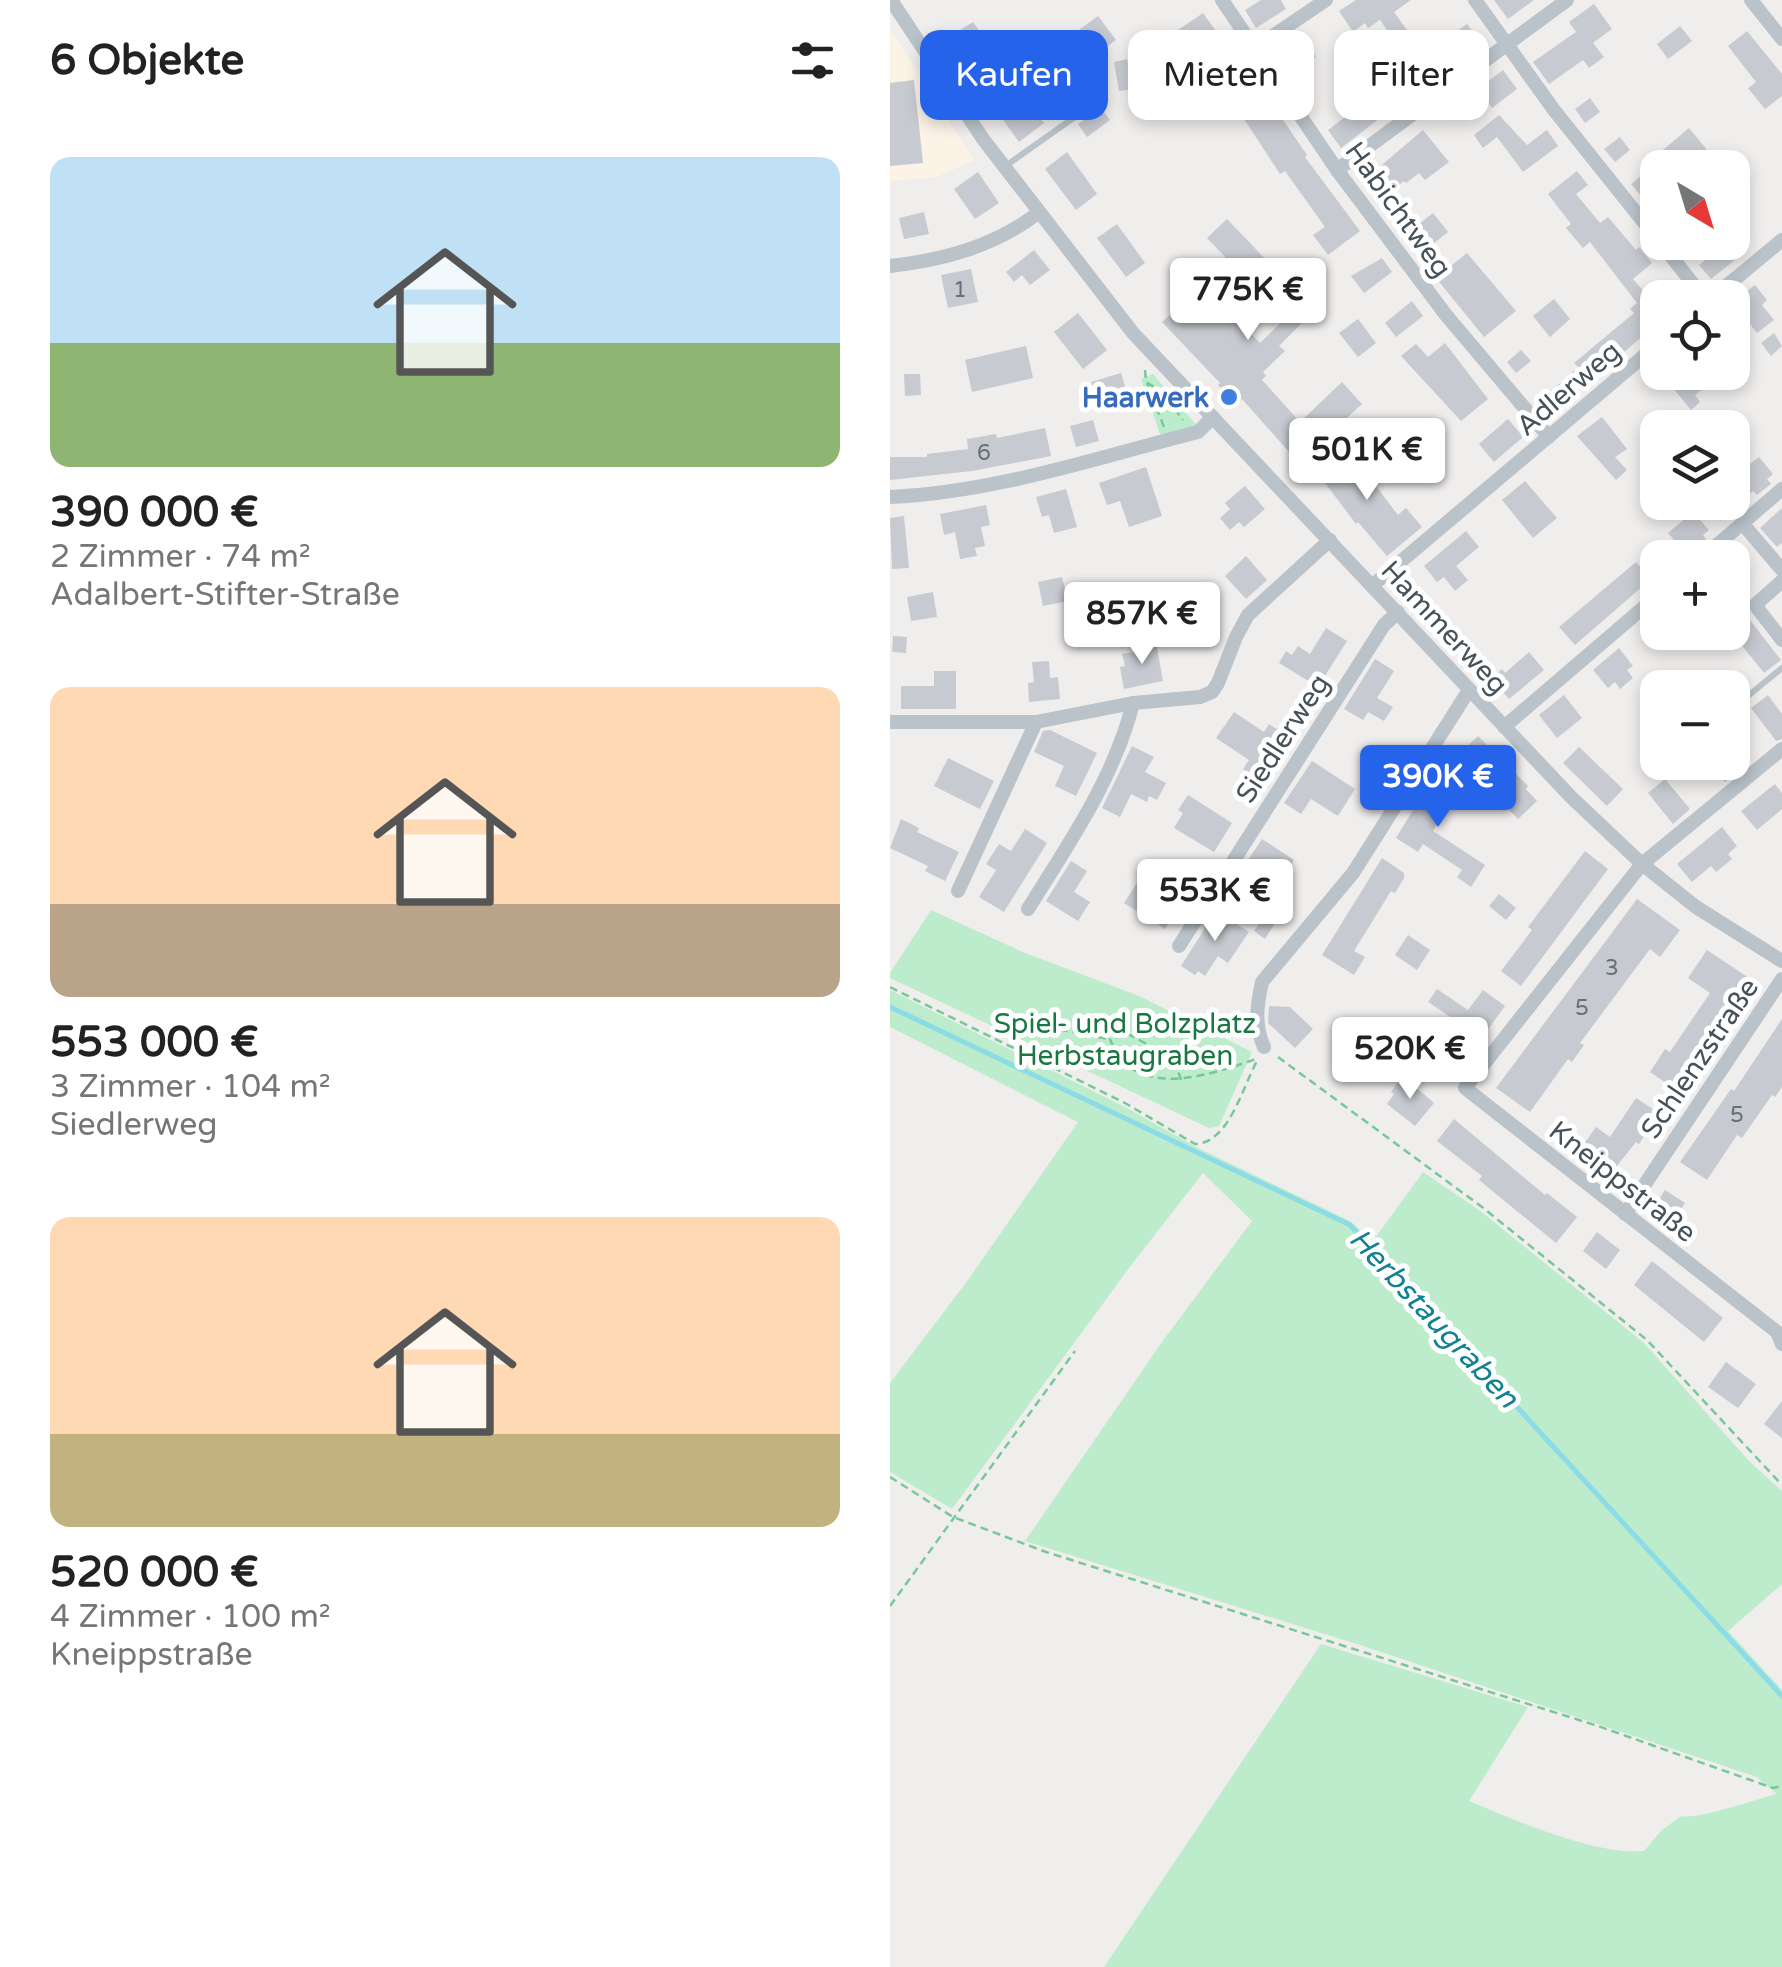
<!DOCTYPE html>
<html lang="de">
<head>
<meta charset="utf-8">
<style>
	body { margin:0; font-family:"Varela Round",sans-serif; background:#f2f2f2; color:#222; height:100vh; display:flex; flex-direction:column; font-size:38px; white-space:nowrap }
	* { box-sizing:border-box; margin:0 }
	p { font-size:32px; color:#767676 }
	.icon { flex:none; width:55px; height:55px; fill:none; stroke:currentColor; stroke-width:2; stroke-linecap:round; stroke-linejoin:round }
	.map { position:relative; flex:1; overflow:hidden }
	.side { display:flex; flex-direction:column; background:#fff; width:890px }
	.side>* { flex:none }
	.hud { position:absolute; left:30px; top:30px; width:710px; height:90px; display:flex; gap:20px }
	.needle { width:65px; rotate:142deg }
	.fabs { position:absolute; left:750px; top:150px; display:grid; gap:20px }
	.fabs a { display:grid; place-items:center; width:110px; height:110px; border-radius:20px; background:#fff; box-shadow:0 5px 15px #0003; font-size:50px }
	.price { position:absolute; translate:-50% -85px; padding:0 22px; border-radius:10px; background:#fff; color:#222; font-size:32px; line-height:65px; filter:drop-shadow(0 2px 5px #0008) }
	.price::after { content:''; position:absolute; left:50%; top:60px; width:30px; height:22px; margin-left:-15px; background:inherit; clip-path:polygon(0 0,100% 0,50% 100%) }
	.price.current { background:#2563eb; color:#fff }
	ul { padding:0; list-style:none }
	li { display:grid; align-content:center; gap:20px; height:530px; padding:0 50px }
	li span { display:grid; place-items:center; height:310px; border-radius:20px; color:#555 }
	li>.icon { margin-inline-start:auto }
	span .icon { width:180px; height:180px; fill:#fffc; stroke-width:1 }
	li b { font-size:42px }
	h2 { display:flex; justify-content:space-between; align-items:center; height:120px; padding:0 50px; font-size:42px }
	.tag { padding:0 35px; border-radius:20px; background:#fff; box-shadow:0 5px 15px #0003; font-size:35px; line-height:90px }
	.tag.current { background:#2563eb; color:#fff }
	main { display:flex; flex:1; min-height:0 }
	.map>svg:first-child { display:block }
</style>
</head>
<body>
<main>
<section class="side">
<h2>6 Objekte<svg class="icon" aria-label="filters" viewBox="0 0 24 24"><path d="M4 7h16M4 17h16"/><circle cx="9" cy="7" r="2"/><circle cx="15" cy="17" r="2"/></svg></h2>
<ul>
<li><span style="background:linear-gradient(#bfe0f5 60%,#8fb573 0)"><svg class="icon" aria-label="home" viewBox="0 0 24 24"><path d="M3 11l9-7 9 7M6 9v11h12V9"/></svg></span><div><b>390 000 €</b><p>2 Zimmer · 74 m²</p><p>Adalbert-Stifter-Straße</p></div></li>
<li><span style="background:linear-gradient(#ffd9b3 70%,#b9a48a 0)"><svg class="icon" aria-label="home" viewBox="0 0 24 24"><path d="M3 11l9-7 9 7M6 9v11h12V9"/></svg></span><div><b>553 000 €</b><p>3 Zimmer · 104 m²</p><p>Siedlerweg</p></div></li>
<li><span style="background:linear-gradient(#ffd9b3 70%,#c2b280 0)"><svg class="icon" aria-label="home" viewBox="0 0 24 24"><path d="M3 11l9-7 9 7M6 9v11h12V9"/></svg></span><div><b>520 000 €</b><p>4 Zimmer · 100 m²</p><p>Kneippstraße</p></div></li>
</ul>
</section>
<div class="map">
<svg width="892" height="1967" viewBox="0 0 892 1967">
	<rect width="100%" height="100%" fill="#f0eded"/>
	<!-- commercial -->
	<polygon fill="#fbf3e6" points="0,28 61,125 84,160 47,177 0,181"/>
	<!-- green -->
	<g fill="#bceccb">
		<polygon points="263,374 307,426 271,437 251,379"/>
		<polygon points="41,910 135,953 249,996 362,1052 329,1126 319,1128 0,978 0,973"/>
		<path d="M 0,990 L 233,1106 L 310,1149 L 460,1221 L 483,1241 L 533,1172 L 589,1210 L 754,1343 L 860,1462 L 892,1491 L 892,1584 L 838,1631 L 892,1690 L 892,1967 L 214,1967 L 431,1644 L 638,1707 L 579,1801 C 624,1820 707,1856 754,1851 L 772,1830 L 791,1816 C 808,1820 866,1799 887,1794 L 867,1777 L 467,1644 L 135,1541 L 272,1342 L 362,1221 L 313,1173 L 242,1264 L 62,1509 L 0,1472 L 0,1383 L 78,1280 L 188,1122 L 0,1027 Z"/>
	</g>
	<g fill="none" stroke-linecap="round" stroke-linejoin="round">
		<!-- stream -->
		<polyline stroke="#8bdce7" stroke-width="5" points="0,1007 460,1225 892,1696"/>
	</g>
	<!-- building -->
	<g fill="#c7cad0">
		<polygon points="371,0 391,0 396,9 366,28 355,10"/>
		<polygon points="466,0 521,0 504,12 535,55 577,24 592,44 519,97 504,77 521,64 490,20 478,28 475,23 463,32 449,11"/>
		<polygon points="604,0 644,0 618,19"/>
		<polygon points="704,4 722,29 703,43 714,57 699,68 693,60 659,84 643,62 686,32 679,22"/>
		<polygon points="313,13 356,73 324,95 296,54 281,64 271,49 289,38 285,32"/>
		<polygon points="208,16 226,40 186,69 197,84 174,102 154,75 186,69 172,50 186,41 182,35"/>
		<polygon points="83,22 154,123 129,142 100,102 105,99 62,35"/>
		<polygon points="790,26 802,41 778,59 767,44"/>
		<polygon points="857,31 892,74 892,96 875,109 858,88 866,82 838,46"/>
		<polygon points="412,37 426,57 399,77 384,57"/>
		<polygon points="237,59 243,89 229,91 224,62"/>
		<polygon points="613,70 627,89 602,108 588,89"/>
		<polygon points="24,80 33,163 0,166 0,83"/>
		<polygon points="378,98 417,155 415,157 470,231 438,255 423,235 435,227 395,171 390,174 352,116"/>
		<polygon points="700,98 710,112 695,123 685,109"/>
		<polygon points="476,101 490,118 451,148 438,130"/>
		<polygon points="211,108 220,120 197,137 188,124"/>
		<polygon points="609,115 637,145 657,130 668,146 633,172 607,137 593,148 584,135"/>
		<polygon points="799,128 817,150 797,168 788,168 773,150"/>
		<polygon points="533,130 559,162 535,180 529,173 516,183 514,181 488,201 473,181"/>
		<polygon points="730,137 740,150 725,162 714,149"/>
		<polygon points="177,152 207,194 186,210 155,169"/>
		<polygon points="768,162 768,195 757,203 741,184"/>
		<polygon points="687,171 698,185 686,194 710,223 718,217 746,250 749,247 762,263 743,279 762,301 768,296 768,323 662,414 651,400 688,367 684,363 744,313 740,309 747,303 700,242 693,248 676,228 681,224 658,194"/>
		<polygon points="88,172 109,203 85,219 64,189"/>
		<polygon points="34,212 39,234 14,239 9,218"/>
		<polygon points="543,213 558,232 529,255 514,236"/>
		<polygon points="337,219 383,267 338,310 370,343 403,311 414,321 389,346 395,351 373,372 376,376 372,380 410,422 452,382 472,404 445,429 438,421 401,454 352,399 347,405 328,385 330,383 272,322 300,297 296,293 313,277 317,282 339,261 317,238"/>
		<polygon points="227,224 255,263 236,277 207,238"/>
		<polygon points="837,242 841,242 851,255 821,279 809,265"/>
		<polygon points="144,250 160,270 140,285 132,275 124,282 116,272"/>
		<polygon points="577,253 626,311 594,337 546,278"/>
		<polygon points="492,258 502,272 474,293 461,276"/>
		<polygon points="81,269 88,302 58,308 51,275"/>
		<polygon points="865,285 877,300 872,305 884,320 867,333 843,303"/>
		<polygon points="664,299 680,319 660,337 643,316"/>
		<polygon points="522,301 533,316 506,337 495,323"/>
		<polygon points="188,313 217,350 193,369 164,332"/>
		<polygon points="468,319 486,343 468,357 449,333"/>
		<polygon points="884,333 892,346 881,356 871,343"/>
		<polygon points="555,343 598,399 571,421 511,356 526,344 538,357"/>
		<polygon points="136,346 143,378 82,392 75,360"/>
		<polygon points="631,350 641,361 626,373 617,362"/>
		<polygon points="770,372 807,372 817,386 805,395 810,402 801,410"/>
		<polygon points="231,373 237,393 208,402 201,382"/>
		<polygon points="14,374 30,374 31,395 15,396"/>
		<polygon points="712,417 737,449 725,457 737,470 726,480 687,436"/>
		<polygon points="618,419 633,437 604,462 589,444"/>
		<polygon points="203,420 209,441 186,447 180,426"/>
		<polygon points="155,428 161,456 82,471 0,480 0,457 37,457 37,454 78,449 77,439 106,434 107,438"/>
		<polygon points="456,447 508,515 516,508 532,527 497,556 468,522 466,524 426,471"/>
		<polygon points="869,457 883,474 877,479 881,484 867,495 863,491 842,507 842,478"/>
		<polygon points="256,467 272,516 239,527 230,501 217,505 209,483"/>
		<polygon points="635,481 667,518 643,538 612,500"/>
		<polygon points="355,486 375,509 354,527 349,522 340,530 330,518 340,509 335,503"/>
		<polygon points="176,489 187,527 164,533 159,515 152,517 146,497"/>
		<polygon points="96,505 100,525 91,527 95,546 85,548 87,556 70,559 65,532 54,535 50,514"/>
		<polygon points="892,508 892,543 887,547 870,528"/>
		<polygon points="803,512 819,530 813,535 816,539 797,555 778,533"/>
		<polygon points="14,516 19,568 2,569 0,518"/>
		<polygon points="576,531 589,547 566,566 578,580 565,591 554,577 547,582 534,566"/>
		<polygon points="356,556 377,580 356,599 335,576"/>
		<polygon points="746,562 761,579 685,645 669,627"/>
		<polygon points="172,577 178,601 153,606 148,582"/>
		<polygon points="43,592 47,617 21,621 17,597"/>
		<polygon points="853,611 891,660 874,673 850,643 842,649 842,619"/>
		<polygon points="436,628 457,641 428,687 389,663 396,651 402,655 408,646 420,654"/>
		<polygon points="3,636 17,637 16,653 2,652"/>
		<polygon points="266,642 273,681 234,689 230,667 235,666 232,654 249,651 248,645"/>
		<polygon points="729,648 743,666 737,670 743,678 730,689 725,682 718,688 703,670"/>
		<polygon points="639,652 654,670 619,699 601,678 612,669 615,673"/>
		<polygon points="485,659 504,671 487,698 503,707 494,721 478,712 473,720 454,709"/>
		<polygon points="159,661 160,678 168,677 170,699 139,702 138,683 144,682 142,662"/>
		<polygon points="44,671 66,671 66,709 11,709 11,686 44,686"/>
		<polygon points="674,695 692,718 667,738 649,715"/>
		<polygon points="878,695 892,714 892,739 886,741 861,708"/>
		<polygon points="344,712 374,732 379,724 398,736 370,780 353,769 359,760 326,738"/>
		<polygon points="160,730 207,753 186,796 165,786 174,766 144,752 153,731"/>
		<polygon points="588,736 638,786 636,789 647,801 628,819 566,757"/>
		<polygon points="242,746 264,757 255,772 276,783 267,800 259,796 257,802 241,794 230,817 212,808"/>
		<polygon points="689,747 733,789 717,806 673,763"/>
		<polygon points="58,758 104,781 90,809 44,786"/>
		<polygon points="422,761 465,789 448,816 421,799 411,814 394,803"/>
		<polygon points="819,762 859,762 835,782"/>
		<polygon points="544,776 569,792 543,831 595,865 581,887 567,877 572,870 533,844 528,852 506,838"/>
		<polygon points="775,779 800,809 783,824 758,793"/>
		<polygon points="885,784 892,793 892,809 867,830 851,811"/>
		<polygon points="298,795 342,823 324,852 284,828 293,813 288,810"/>
		<polygon points="11,819 29,828 27,832 69,852 55,881 35,871 38,866 0,848"/>
		<polygon points="832,827 847,846 838,854 842,859 826,872 821,866 802,882 787,864"/>
		<polygon points="135,829 157,843 114,912 89,897 106,870 96,864 109,844 121,851"/>
		<polygon points="372,839 404,860 393,878 383,872 367,896 344,881"/>
		<polygon points="695,851 718,869 631,986 611,971 642,930 638,927"/>
		<polygon points="492,858 514,873 514,878 505,893 501,891 464,951 475,957 464,975 432,955"/>
		<polygon points="181,861 197,871 184,892 200,902 188,921 156,901"/>
		<polygon points="249,880 290,905 275,929 234,903"/>
		<polygon points="609,894 626,908 616,920 599,906"/>
		<polygon points="747,899 790,930 770,957 760,949 690,1043 694,1045 682,1062 678,1059 640,1112 606,1088"/>
		<polygon points="326,911 359,932 338,963 328,956 315,976 308,971 305,975 291,966"/>
		<polygon points="373,918 384,925 375,939 364,931"/>
		<polygon points="518,935 540,950 527,970 505,955"/>
		<polygon points="817,950 859,978 828,1026 833,1029 788,1091 760,1072 775,1049 780,1052 820,993 798,978"/>
		<polygon points="547,989 578,1010 593,990 615,1006 596,1032 587,1026 558,1070 537,1056 562,1018 538,1002"/>
		<polygon points="379,1006 400,1007 423,1029 405,1048 378,1023"/>
		<polygon points="892,1019 892,1087 885,1097 882,1095 852,1138 847,1135 817,1180 790,1162 841,1089 844,1091"/>
		<polygon points="513,1076 544,1103 525,1126 497,1104 504,1094 501,1092"/>
		<polygon points="746,1098 769,1113 749,1144 746,1142 718,1177 686,1155 706,1127 720,1137"/>
		<polygon points="564,1119 655,1195 657,1193 687,1217 666,1243 589,1180 592,1176 547,1141"/>
		<polygon points="775,1190 795,1203 781,1225 761,1212"/>
		<polygon points="707,1232 730,1250 716,1269 693,1251"/>
		<polygon points="762,1261 833,1318 814,1342 744,1285"/>
		<polygon points="836,1362 866,1384 848,1408 818,1387"/>
		<polygon points="892,1401 892,1438 874,1424"/>
	</g>
	<g fill="none" stroke-linecap="round" stroke-linejoin="round">
		<!-- path -->
		<g stroke="#76c899" stroke-width="2.5" stroke-dasharray="8 5" stroke-linecap="butt">
			<polyline points="255,370 256,382 271,391 293,420"/>
			<polyline points="257,383 274,427"/>
			<path d="M 0,987 L 235,1103 L 305,1144 C 339,1143 352,1088 367,1061"/>
			<polyline points="157,1027 218,1039"/>
			<polyline points="388,1057 592,1207 757,1340 892,1485"/>
			<path d="M 291,1080 C 286,1057 258,1045 238,1034 L 220,1039 C 243,1102 320,1075 366,1059"/>
			<polyline points="0,1477 63,1517 156,1552 708,1726 883,1788 892,1786"/>
			<polyline points="0,1606 185,1351"/>
		</g>
		<!-- lane -->
		<g stroke="#b9c3c9" stroke-width="6">
			<polyline points="114,167 206,102 211,88"/>
			<polyline points="762,690 768,698"/>
			<polyline points="842,709 892,668"/>
		</g>
		<!-- street -->
		<g stroke="#b9c3c9" stroke-width="14">
			<polyline points="1,0 93,139 243,333 681,797 752,864 806,907 892,961"/>
			<polyline points="332,0 447,170 556,315 659,437"/>
			<polyline points="585,0 664,110 768,240"/>
			<polyline points="861,0 892,39"/>
			<polyline points="365,48 436,0"/>
			<polyline points="447,170 677,0"/>
			<polyline points="770,242 814,298"/>
			<path d="M 0,266 C 54,260 105,246 148,213"/>
			<polyline points="822,298 892,240"/>
			<path d="M 0,497 C 107,492 205,458 308,432 L 323,417"/>
			<polyline points="852,523 892,570"/>
			<polyline points="812,558 892,489"/>
			<polyline points="892,581 865,605 892,640"/>
			<polyline points="483,585 768,344"/>
			<polyline points="0,722 146,722 243,703 310,697 322,692 328,683 346,637 358,615 440,540"/>
			<polyline points="614,727 768,595"/>
			<polyline points="892,749 752,864 575,1088 887,1332 892,1344"/>
			<polyline points="68,891 146,722"/>
			<path d="M 138,909 C 179,843 224,779 243,703"/>
			<polyline points="289,946 494,625 508,612"/>
			<path d="M 374,1047 C 364,1025 367,1005 372,982 L 463,873 L 579,690"/>
			<polyline points="735,1214 892,979"/>
		</g>
	</g>
	<!-- markers -->
	<circle fill="#3f7fe0" stroke="#fff" stroke-width="4" cx="339" cy="397" r="10"/>
	<g text-anchor="middle" stroke-width="10" stroke-linejoin="round" paint-order="stroke">
		<!-- number labels -->
		<g font-size="22" fill="#667077">
			<text x="70" y="297">1</text>
			<text x="94" y="460">6</text>
			<text x="722" y="975">3</text>
			<text x="692" y="1015">5</text>
			<text x="847" y="1122">5</text>
		</g>
		<!-- street labels -->
		<g font-size="28" fill="#465259" stroke="#fff">
			<text transform="translate(509 209) rotate(54)" y="10">Habichtweg</text>
			<text transform="translate(678 388) rotate(-41)" y="10">Adlerweg</text>
			<text transform="translate(555 627) rotate(47)" y="10">Hammerweg</text>
			<text transform="translate(392 738) rotate(-57)" y="10">Siedlerweg</text>
			<text transform="translate(809 1058) rotate(-56)" y="10">Schlenzstraße</text>
			<text transform="translate(733 1181) rotate(38)" y="10">Kneippstraße</text>
		</g>
		<!-- shop labels -->
		<g font-size="28" font-weight="bold" fill="#366cbe" stroke="#fff" text-anchor="end">
			<text x="319" y="407">Haarwerk</text>
		</g>
		<!-- park labels -->
		<g font-size="28" fill="#1b7741" stroke="#fff">
			<text x="235" y="1033">Spiel- und Bolzplatz<tspan x="235" dy="32">Herbstaugraben</tspan></text>
		</g>
		<!-- water labels -->
		<g font-size="30" font-style="italic" fill="#128292" stroke="#fff">
			<text transform="translate(544 1318) rotate(47)" y="10">Herbstaugraben</text>
		</g>
	</g>
</svg>
<div class="fabs">
<a><svg class="needle" viewBox="-14 -14 28 28"><path d="M0-13l5 13h-10z" fill="#e53935"/><path d="M0 13l5-13h-10z" fill="#767676"/></svg></a>
<a><svg class="icon" aria-label="locate" viewBox="0 0 24 24"><circle cx="12" cy="12" r="6"/><path d="M12 2v4M12 18v4M2 12h4M18 12h4"/></svg></a>
<a><svg class="icon" aria-label="layers" viewBox="0 0 24 24"><path d="M12 4l9 5-9 5-9-5zM3 14l9 5 9-5"/></svg></a>
<a>+</a>
<a>−</a>
</div>
<b class="price" style="left:358px;top:343px">775K €</b>
<b class="price" style="left:477px;top:503px">501K €</b>
<b class="price" style="left:252px;top:667px">857K €</b>
<b class="price current" style="left:548px;top:830px">390K €</b>
<b class="price" style="left:325px;top:944px">553K €</b>
<b class="price" style="left:520px;top:1102px">520K €</b>
<div class="hud">
<a class="tag current">Kaufen</a>
<a class="tag">Mieten</a>
<a class="tag">Filter</a>
</div>
</div>
</main>
</body>
</html>
